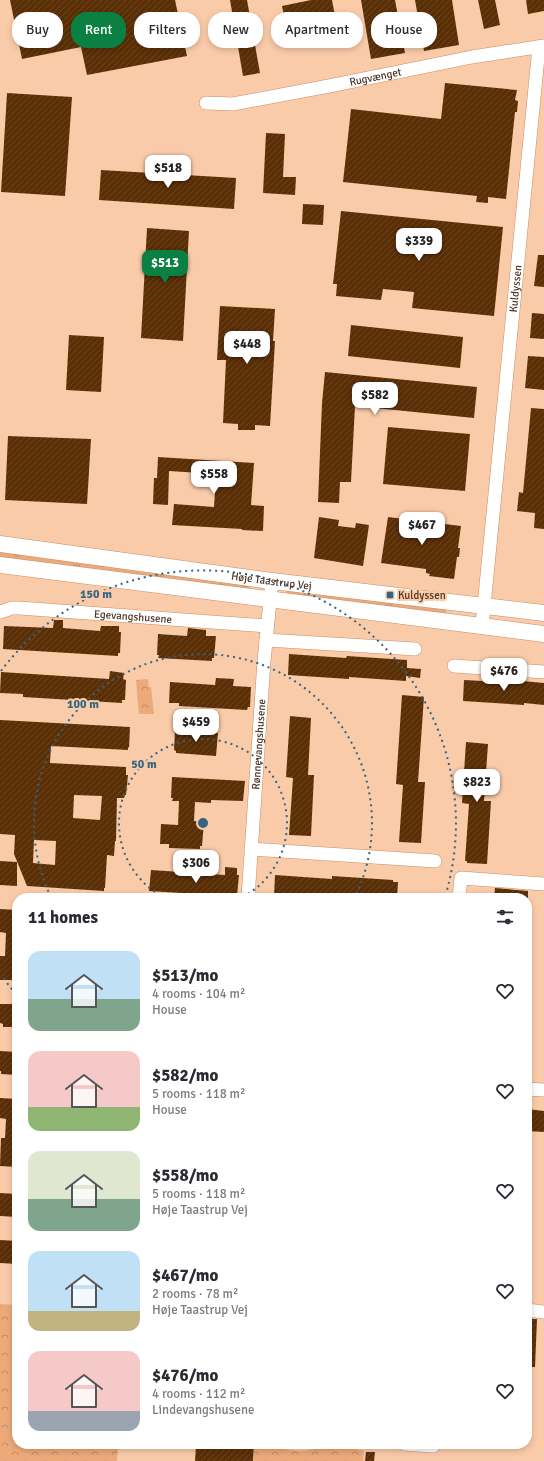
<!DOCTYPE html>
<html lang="en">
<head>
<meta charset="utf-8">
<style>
	body { margin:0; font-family:Signika,sans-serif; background:#f2f2f3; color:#2b2b33; height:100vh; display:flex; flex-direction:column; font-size:15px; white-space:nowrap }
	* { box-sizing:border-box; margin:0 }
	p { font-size:13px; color:#7c7c81 }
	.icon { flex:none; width:22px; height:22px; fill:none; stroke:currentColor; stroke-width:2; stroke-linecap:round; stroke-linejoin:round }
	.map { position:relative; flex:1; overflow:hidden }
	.panel { position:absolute; left:12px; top:893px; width:520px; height:556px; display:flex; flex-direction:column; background:#fff; border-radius:16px; box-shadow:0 2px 6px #0003 }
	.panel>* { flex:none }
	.guide { position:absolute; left:12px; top:12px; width:520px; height:36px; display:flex; gap:8px }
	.price { position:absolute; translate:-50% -34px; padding:0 9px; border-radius:8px; background:#fff; color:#222; font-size:13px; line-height:26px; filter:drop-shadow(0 1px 2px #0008) }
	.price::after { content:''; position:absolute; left:50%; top:24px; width:12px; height:9px; margin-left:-6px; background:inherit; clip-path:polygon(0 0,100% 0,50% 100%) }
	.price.current { background:#0b8043; color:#fff }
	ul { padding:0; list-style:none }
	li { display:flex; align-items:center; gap:12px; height:100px; padding:0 16px }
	li span { display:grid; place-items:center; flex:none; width:112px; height:80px; border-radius:12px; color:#555 }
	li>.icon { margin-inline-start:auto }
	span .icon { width:48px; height:48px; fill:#fffc; stroke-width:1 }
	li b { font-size:17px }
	h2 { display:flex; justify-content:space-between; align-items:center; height:48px; padding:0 16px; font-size:17px }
	.chip { padding:0 14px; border-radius:16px; background:#fff; box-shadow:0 2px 6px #0003; font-size:14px; line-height:36px }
	.chip.current { background:#0b8043; color:#fff }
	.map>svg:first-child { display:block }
</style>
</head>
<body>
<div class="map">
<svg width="544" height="1461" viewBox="0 0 544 1461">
	<defs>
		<pattern id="grass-tufts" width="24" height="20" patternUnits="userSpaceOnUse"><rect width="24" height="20" fill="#ecaa7a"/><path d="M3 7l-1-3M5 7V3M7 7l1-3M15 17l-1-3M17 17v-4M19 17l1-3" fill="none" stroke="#c18b64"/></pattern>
		<pattern id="park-crowns" width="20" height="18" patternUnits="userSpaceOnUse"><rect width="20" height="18" fill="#ecaa7a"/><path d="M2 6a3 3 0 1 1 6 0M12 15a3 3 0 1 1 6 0" fill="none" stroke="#c18b64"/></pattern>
		<pattern id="building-hatch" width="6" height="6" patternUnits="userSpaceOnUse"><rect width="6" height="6" fill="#5b2f06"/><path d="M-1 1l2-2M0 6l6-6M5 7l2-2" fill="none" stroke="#6c4521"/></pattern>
	</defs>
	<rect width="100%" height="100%" fill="#facba9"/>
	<!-- grass -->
	<g fill="url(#grass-tufts)">
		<polygon points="0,552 250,584 249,590 0,558"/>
		<polygon points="287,588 447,609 446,615 286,595"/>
	</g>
	<!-- park -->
	<g fill="url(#park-crowns)">
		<polygon points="148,679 149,687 151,687 154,714 139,714 136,680"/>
		<polygon points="0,1304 17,1305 17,1444 118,1444 117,1461 0,1461"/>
		<path d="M 335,1444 L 364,1451 L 363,1461 L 254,1461 L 254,1448 C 269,1444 286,1451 301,1451 C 312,1451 324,1445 335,1444 Z"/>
	</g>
	<!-- building -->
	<g fill="url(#building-hatch)" fill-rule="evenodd">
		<polygon points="10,0 175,0 187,56 87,75 81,47 22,59"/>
		<polygon points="230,0 247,0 260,73 243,76"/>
		<polygon points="311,0 332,0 338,32 289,41 282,6"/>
		<polygon points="361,0 395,0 405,53 371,59"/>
		<polygon points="415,0 452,0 459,45 424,51"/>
		<polygon points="478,0 495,0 500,25 484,29"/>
		<polygon points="526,0 544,0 544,11 528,14"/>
		<polygon points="445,83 517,90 515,100 518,101 517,112 515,112 506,199 488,197 488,203 476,202 477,196 343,182 351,109 441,119"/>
		<polygon points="7,93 72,97 65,196 1,192"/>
		<polygon points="266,133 285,134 283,177 296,177 295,195 263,193"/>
		<polygon points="101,170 236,178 234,209 99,200"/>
		<polygon points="303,204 324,205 323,225 302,224"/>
		<polygon points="341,211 503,227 494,316 412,308 414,292 383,289 381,300 336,296 337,284 333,284"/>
		<polygon points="147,228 189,231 183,341 141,338"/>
		<polygon points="538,255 544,255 544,287 534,286"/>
		<polygon points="220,306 275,309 273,341 275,341 270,426 255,425 255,430 238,430 238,424 223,423 226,360 217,360"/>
		<polygon points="532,313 544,314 544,339 530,338"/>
		<polygon points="351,325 463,337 460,368 348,356"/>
		<polygon points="69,335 104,337 101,392 66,390"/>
		<polygon points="528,356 544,357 544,390 525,388"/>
		<polygon points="325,372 477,387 474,418 355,406 351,482 340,482 339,503 318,502 322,403"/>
		<polygon points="531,408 544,409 544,529 534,528 535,513 517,511 519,492 523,493"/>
		<polygon points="388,427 470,434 465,491 383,484"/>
		<polygon points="8,436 91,439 87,504 5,500"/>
		<polygon points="158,457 254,463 251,505 264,506 263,531 242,530 242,529 172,525 174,504 214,507 216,474 169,471 168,505 153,504 154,478 157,478"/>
		<polygon points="319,517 339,520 338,526 355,528 356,523 369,525 363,566 314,558"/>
		<polygon points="388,517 461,526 458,548 460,548 459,557 457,557 454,579 429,576 430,574 426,573 426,569 381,563"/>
		<polygon points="54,620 63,620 63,628 100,631 101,626 119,626 119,632 121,632 120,653 118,653 118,656 3,649 4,626 53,628"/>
		<polygon points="188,628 206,630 206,636 216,636 214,658 212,658 212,661 158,658 159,655 157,655 158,634 187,636"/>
		<polygon points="289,654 346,658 347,656 407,660 407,668 421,669 420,678 406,676 406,681 349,677 349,679 288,675"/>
		<polygon points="110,671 124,673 123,679 126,680 125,700 122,700 122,703 23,697 23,694 0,693 1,672 109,679"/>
		<polygon points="216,678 234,679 233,686 251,687 250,707 248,707 247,710 179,706 179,703 169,703 170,682 215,685"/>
		<polygon points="464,680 522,683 522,681 544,683 544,705 524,703 524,705 463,701"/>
		<polygon points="402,695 424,697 418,782 425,782 421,843 399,842 403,785 396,784"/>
		<polygon points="290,716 311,718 308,775 314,775 311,836 289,835 293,778 286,777"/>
		<path d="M 0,720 L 130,727 L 129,748 L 128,747 L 128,750 L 51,746 L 50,763 L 126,767 L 126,775 L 128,775 L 126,795 L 125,795 L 124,798 L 117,798 L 116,841 L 115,841 L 114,856 L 107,855 L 105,888 L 104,888 L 104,891 L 27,886 L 14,854 L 15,835 L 0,834 ZM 74,795 L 102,796 L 100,820 L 73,818 ZM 34,840 L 56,841 L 55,865 L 33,863 Z"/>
		<polygon points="175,730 218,733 216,756 176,753 176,751 174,750"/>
		<polygon points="466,742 488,744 484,801 491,801 487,864 467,863 467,861 465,861 469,804 462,803"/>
		<polygon points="172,777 245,781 243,801 211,800 211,803 195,802 194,821 204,822 202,846 200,846 200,849 169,848 169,844 160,844 161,824 178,825 179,801 172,801 173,798 171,798"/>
		<polygon points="0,861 17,862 17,886 0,885"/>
		<polygon points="225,867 237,868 237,875 239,875 237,896 236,896 236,898 182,896 182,893 149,891 151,870 225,875"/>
		<polygon points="275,875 332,879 332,876 393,880 393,882 398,882 397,898 299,898 274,896"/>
		<polygon points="495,888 528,891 528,898 494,898"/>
		<polygon points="0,909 17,910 17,977 14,977 14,980 0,980 0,956 5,956 6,933 0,932"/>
		<polygon points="0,1004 17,1004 17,1027 3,1027 3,1024 0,1023"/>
		<polygon points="0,1051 17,1052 17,1075 1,1074 1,1071 0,1071"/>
		<polygon points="0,1098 17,1099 17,1120 14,1119 15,1138 17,1138 17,1167 0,1166 1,1138 5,1138 6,1119 0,1118"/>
		<polygon points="527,1109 544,1111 544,1132 527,1131"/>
		<polygon points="0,1193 17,1194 17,1217 0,1216"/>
		<polygon points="0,1240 17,1241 17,1264 0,1263"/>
		<polygon points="527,1319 537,1319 535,1367 527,1367"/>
		<polygon points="245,1444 254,1444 253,1461 195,1461 196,1446 245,1449"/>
		<polygon points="366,1452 375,1452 374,1461 365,1461"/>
	</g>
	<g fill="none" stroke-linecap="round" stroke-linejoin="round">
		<!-- minor casing -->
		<g stroke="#c68e66" stroke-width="14">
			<g id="minor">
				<path id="s1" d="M 206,103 L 233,104 L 329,86 L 472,57 L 544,46"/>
				<path id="s2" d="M 0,612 L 12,608 L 19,608 L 267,626"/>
				<path id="s3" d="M 482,626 L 539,47"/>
				<polyline points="266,640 415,649"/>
				<polyline points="454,666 544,672"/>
				<polyline points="251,849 435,861"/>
				<path id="s4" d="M 248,898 L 264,661 L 272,581"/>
				<polyline points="459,898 461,878 544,884"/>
				<polyline points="527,1089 544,1090"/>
				<polyline points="527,1310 544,1312"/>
				<polyline points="404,1444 433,1446 433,1444"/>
			</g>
		</g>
		<!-- tertiary casing -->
		<g stroke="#c68e66" stroke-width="17">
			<g id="tertiary">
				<path id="s5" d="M 0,544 L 272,581 L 544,613"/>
				<polyline points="0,565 544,634"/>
			</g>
		</g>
		<!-- minor -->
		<use href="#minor" stroke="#fff" stroke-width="13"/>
		<!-- tertiary -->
		<use href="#tertiary" stroke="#fff" stroke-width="16"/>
	</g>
	<!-- distance rings -->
	<g fill="none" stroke="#336583" stroke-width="2" stroke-dasharray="2 4">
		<path d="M165 898A84 84 0 1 1 241 898"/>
		<path d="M51 897A169 169 0 1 1 355 897"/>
		<path d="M16 994A253 253 0 0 1 1 975M1 671A253 253 0 0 1 445 897"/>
	</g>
	<!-- markers -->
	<rect fill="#336583" stroke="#facba9" stroke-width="1.5" x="386" y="591" width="8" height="8" rx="2"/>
	<g text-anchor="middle" stroke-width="4" stroke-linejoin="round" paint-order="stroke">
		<!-- street labels -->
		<g font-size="11" fill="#4d3524" stroke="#facba9">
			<text dy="4" stroke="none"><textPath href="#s1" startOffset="172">Rugvænget</textPath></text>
			<text dy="4" stroke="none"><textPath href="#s3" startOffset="339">Kuldyssen</textPath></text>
			<text dy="4" stroke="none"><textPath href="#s5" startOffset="274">Høje Taastrup Vej</textPath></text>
			<text dy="4" stroke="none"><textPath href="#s2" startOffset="134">Egevangshusene</textPath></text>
			<text dy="4" stroke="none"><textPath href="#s4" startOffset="154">Rønnevangshusene</textPath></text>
		</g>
		<!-- poi labels -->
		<g font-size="11" fill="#4d3524" stroke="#facba9" text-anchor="start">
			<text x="398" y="599">Kuldyssen</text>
		</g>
	</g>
	<circle cx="203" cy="823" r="6" fill="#336583" stroke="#facba9" stroke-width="2"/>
	<g font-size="12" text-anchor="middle" font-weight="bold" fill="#336583" stroke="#facba9" stroke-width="4" stroke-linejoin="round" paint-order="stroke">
		<text x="96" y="598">150 m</text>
		<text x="83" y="708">100 m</text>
		<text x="144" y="768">50 m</text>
	</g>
</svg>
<b class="price" style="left:168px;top:189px">$518</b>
<b class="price" style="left:419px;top:262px">$339</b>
<b class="price current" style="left:165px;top:284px">$513</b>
<b class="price" style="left:247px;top:365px">$448</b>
<b class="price" style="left:375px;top:416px">$582</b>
<b class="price" style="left:214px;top:495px">$558</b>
<b class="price" style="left:422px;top:546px">$467</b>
<b class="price" style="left:504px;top:692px">$476</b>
<b class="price" style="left:196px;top:743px">$459</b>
<b class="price" style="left:477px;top:803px">$823</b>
<b class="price" style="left:196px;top:884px">$306</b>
<div class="guide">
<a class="chip">Buy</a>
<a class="chip current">Rent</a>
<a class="chip">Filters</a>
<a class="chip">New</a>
<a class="chip">Apartment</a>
<a class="chip">House</a>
</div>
<section class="panel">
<h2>11 homes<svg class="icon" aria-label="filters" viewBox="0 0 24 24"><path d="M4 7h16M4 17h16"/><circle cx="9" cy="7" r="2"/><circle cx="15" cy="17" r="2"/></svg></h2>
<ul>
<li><span style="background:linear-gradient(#bfe0f5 60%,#7fa58c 0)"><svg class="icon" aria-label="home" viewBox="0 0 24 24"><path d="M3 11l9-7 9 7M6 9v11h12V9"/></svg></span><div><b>$513/mo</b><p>4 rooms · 104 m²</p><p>House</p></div><svg class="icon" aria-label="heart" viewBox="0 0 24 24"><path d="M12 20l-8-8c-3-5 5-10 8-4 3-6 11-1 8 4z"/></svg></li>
<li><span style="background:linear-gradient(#f6c9c9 70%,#8fb573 0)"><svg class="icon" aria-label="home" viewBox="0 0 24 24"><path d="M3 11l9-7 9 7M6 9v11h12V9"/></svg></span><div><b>$582/mo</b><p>5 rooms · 118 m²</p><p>House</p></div><svg class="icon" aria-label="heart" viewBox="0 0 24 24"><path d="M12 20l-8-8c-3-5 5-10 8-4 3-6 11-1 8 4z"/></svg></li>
<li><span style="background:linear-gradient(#dfe7d0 60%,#7fa58c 0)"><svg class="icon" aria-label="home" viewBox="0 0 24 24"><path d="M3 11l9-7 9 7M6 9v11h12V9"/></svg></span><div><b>$558/mo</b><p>5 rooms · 118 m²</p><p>Høje Taastrup Vej</p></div><svg class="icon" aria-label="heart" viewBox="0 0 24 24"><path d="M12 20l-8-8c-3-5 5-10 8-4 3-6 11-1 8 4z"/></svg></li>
<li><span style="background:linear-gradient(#bfe0f5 75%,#c2b280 0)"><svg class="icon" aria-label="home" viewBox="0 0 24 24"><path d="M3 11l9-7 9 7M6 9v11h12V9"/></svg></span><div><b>$467/mo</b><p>2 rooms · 78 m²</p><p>Høje Taastrup Vej</p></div><svg class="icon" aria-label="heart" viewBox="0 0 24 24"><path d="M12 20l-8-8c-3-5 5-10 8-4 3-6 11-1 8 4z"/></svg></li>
<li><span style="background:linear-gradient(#f6c9c9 75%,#9aa5b1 0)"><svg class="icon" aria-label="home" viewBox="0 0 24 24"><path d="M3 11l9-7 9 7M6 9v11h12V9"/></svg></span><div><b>$476/mo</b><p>4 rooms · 112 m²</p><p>Lindevangshusene</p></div><svg class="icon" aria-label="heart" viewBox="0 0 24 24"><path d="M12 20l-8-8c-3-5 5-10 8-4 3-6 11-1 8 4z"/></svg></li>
</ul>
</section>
</div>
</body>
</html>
